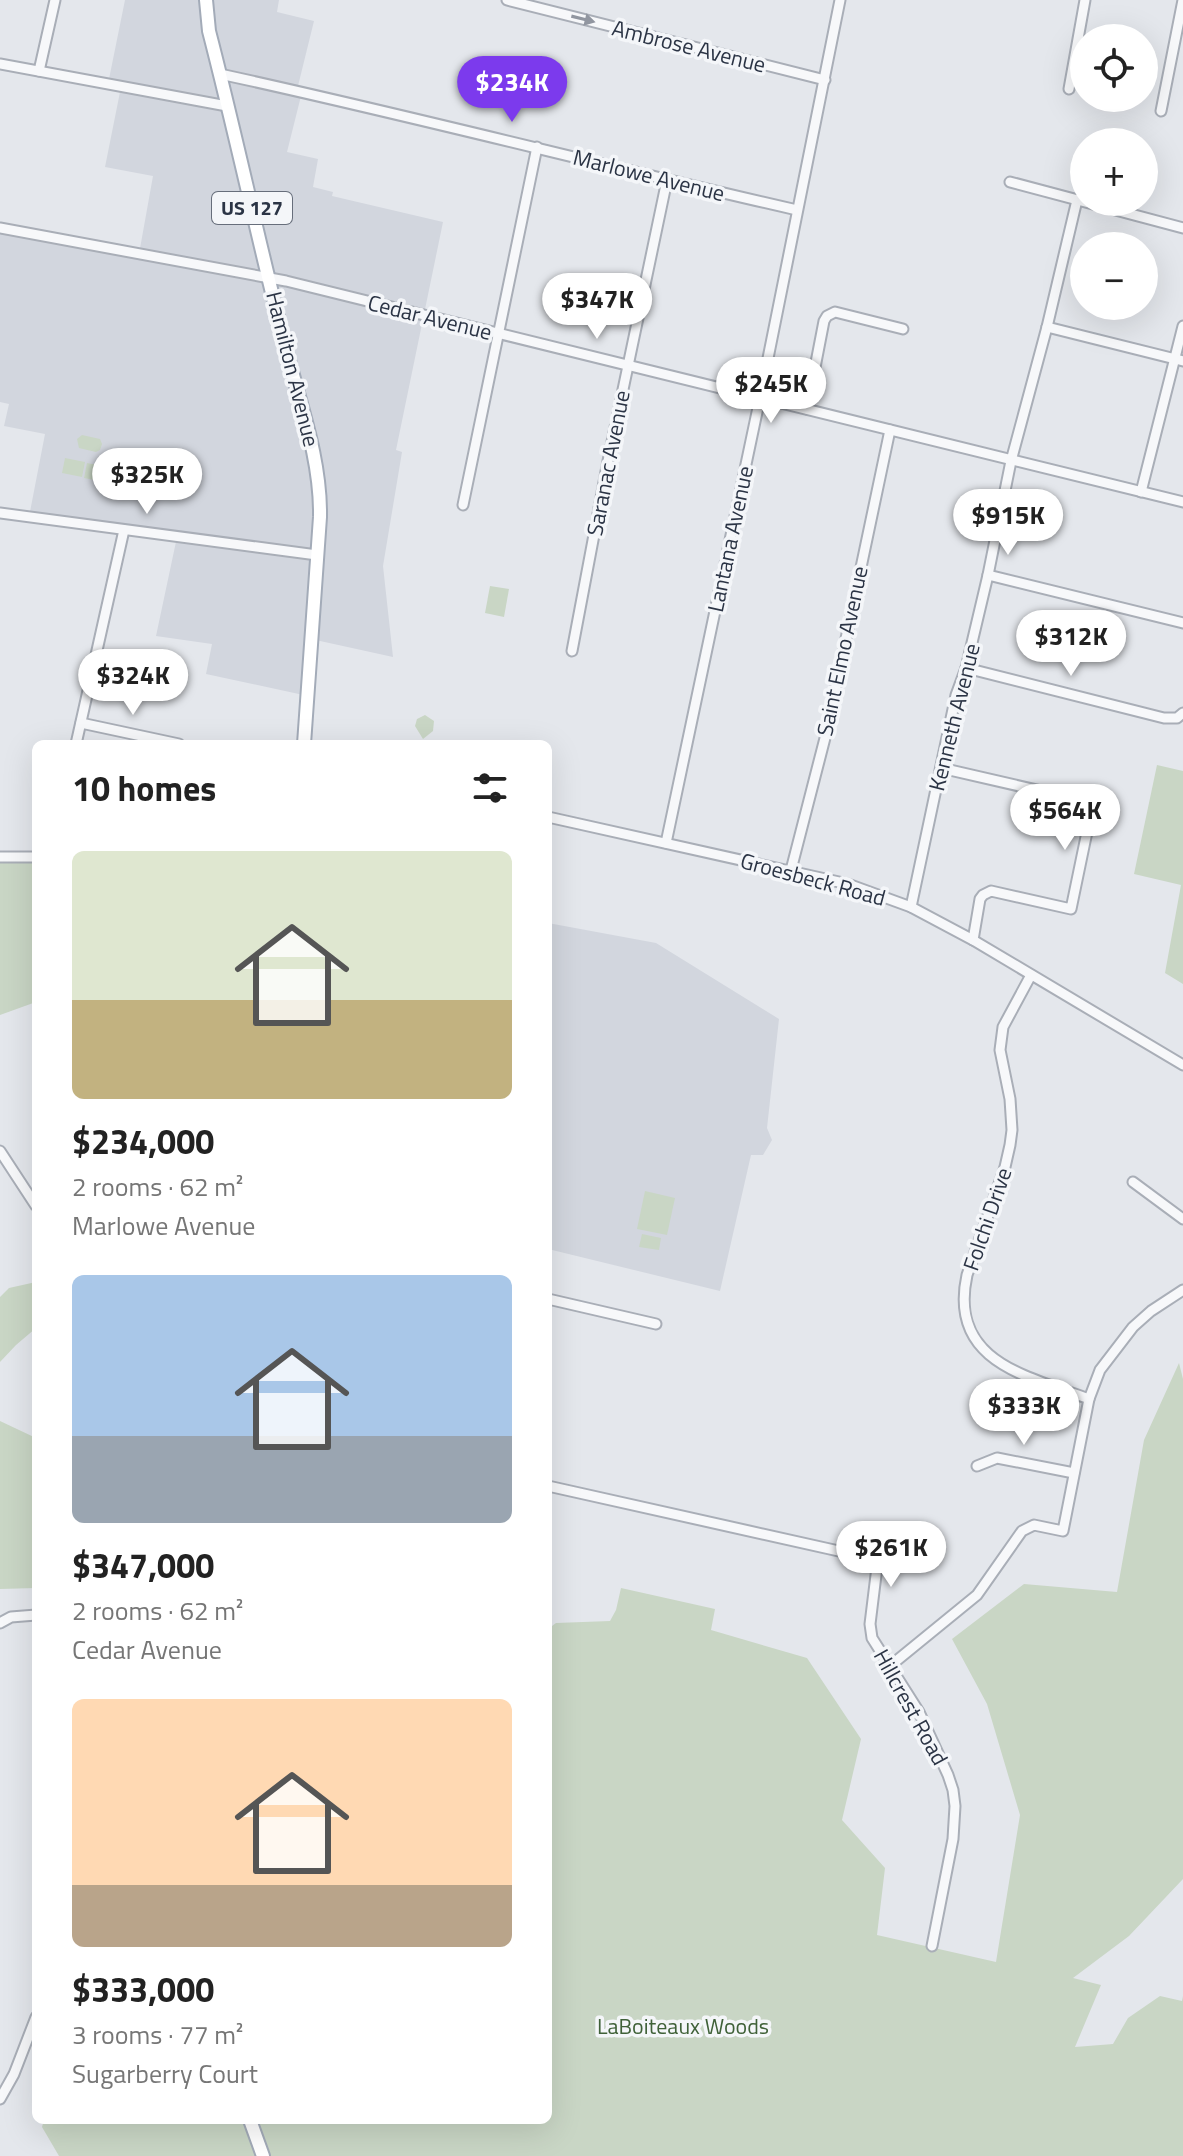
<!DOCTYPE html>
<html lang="en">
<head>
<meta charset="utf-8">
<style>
	body { margin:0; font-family:"Titillium Web",sans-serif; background:#f2f2f2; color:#222; height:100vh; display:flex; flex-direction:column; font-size:30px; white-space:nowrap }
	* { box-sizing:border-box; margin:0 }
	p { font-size:26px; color:#767676 }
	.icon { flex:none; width:44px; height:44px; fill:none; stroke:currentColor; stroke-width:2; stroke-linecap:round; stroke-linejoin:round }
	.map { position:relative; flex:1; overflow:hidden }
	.side { position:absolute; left:32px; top:740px; width:520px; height:1384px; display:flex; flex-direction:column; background:#fff; border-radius:12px; box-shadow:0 8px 32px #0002 }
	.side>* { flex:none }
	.controls { position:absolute; left:1070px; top:24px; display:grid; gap:16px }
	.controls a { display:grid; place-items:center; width:88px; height:88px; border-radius:50%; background:#fff; box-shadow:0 8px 32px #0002; font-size:40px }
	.price { position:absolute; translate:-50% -68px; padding:0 18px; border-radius:28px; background:#fff; color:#222; font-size:26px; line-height:52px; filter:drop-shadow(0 2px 4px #0008) }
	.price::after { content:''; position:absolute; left:50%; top:48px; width:24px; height:18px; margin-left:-12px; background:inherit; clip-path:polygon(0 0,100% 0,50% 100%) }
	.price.selected { background:#7c3aed; color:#fff }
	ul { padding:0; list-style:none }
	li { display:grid; align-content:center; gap:16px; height:424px; padding:0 40px }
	li span { display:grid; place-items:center; height:248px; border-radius:12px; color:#555 }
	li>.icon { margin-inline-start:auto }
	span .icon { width:144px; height:144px; fill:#fffc; stroke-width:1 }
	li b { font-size:34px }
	h2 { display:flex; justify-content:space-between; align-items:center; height:96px; padding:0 40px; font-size:34px }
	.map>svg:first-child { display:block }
</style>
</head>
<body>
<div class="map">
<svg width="1183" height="2156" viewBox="0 0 1183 2156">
	<rect width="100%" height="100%" fill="#e4e7ec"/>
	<!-- built -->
	<g fill="#d2d6de">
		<polygon points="125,0 279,0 277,12 314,21 297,90 302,92 287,152 318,159 313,187 333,192 332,196 443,222 396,450 402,452 383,566 393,657 311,639 308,696 206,674 212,644 156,636 177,537 29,517 45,434 4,426 9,404 0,402 0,228 139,254 153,176 105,167 121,87 108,84"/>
		<polygon points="548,923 656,943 779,1019 767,1128 772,1140 763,1155 751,1155 720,1291 548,1249"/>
	</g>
	<!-- green -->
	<g fill="#c9d6c5">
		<polygon points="82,435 100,439 102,444 100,450 96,452 79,448 77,439"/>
		<polygon points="65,458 85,462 82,477 62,473"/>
		<polygon points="87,463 107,467 104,482 84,478"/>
		<polygon points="490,586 509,589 504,617 485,613"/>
		<polygon points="425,715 434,721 433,731 423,739 415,726 417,719"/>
		<polygon points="1157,765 1183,771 1183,984 1165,973 1181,885 1134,874"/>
		<polygon points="0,857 36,857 36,1002 0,1015"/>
		<polygon points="645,1191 675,1198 667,1235 637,1229"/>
		<polygon points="642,1234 661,1238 659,1250 639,1247"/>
		<polygon points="36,1282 36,1328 16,1345 0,1362 0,1297 9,1288"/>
		<polygon points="1179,1363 1183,1379 1183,1879 1129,1936 1073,1978 1101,1985 1075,2047 1113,2044 1128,2018 1160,1996 1182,2001 1183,1996 1183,2156 59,2156 42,2127 44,2120 548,2120 548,1629 556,1623 610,1621 616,1610 621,1588 715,1609 711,1630 807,1658 861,1739 842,1820 885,1868 877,1935 996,1962 1020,1815 987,1704 952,1639 1024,1584 1117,1592 1144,1440"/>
		<polygon points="0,1421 36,1438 36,1588 0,1589"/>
	</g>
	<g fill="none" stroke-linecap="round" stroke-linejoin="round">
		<!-- minor casing -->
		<g stroke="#a9aeb7" stroke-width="13">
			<g id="minor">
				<polyline points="507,0 825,80"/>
				<polyline points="0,64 227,106"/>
				<polyline points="39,71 55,0"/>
				<path d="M 220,74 C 413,116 604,166 797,210"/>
				<polyline points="1069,89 1085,0"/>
				<polyline points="1161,111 1183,0"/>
				<polyline points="1010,182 1183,228"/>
				<polyline points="0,228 286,281 1183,502"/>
				<polyline points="1047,327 1183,361"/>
				<polyline points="807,409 824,321 827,316 835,312 903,329"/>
				<polyline points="1141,492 1183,326"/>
				<polyline points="463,505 537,147"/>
				<polyline points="0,513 317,555"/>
				<polyline points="988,575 1183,623"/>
				<polyline points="572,651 608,461 667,180"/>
				<polyline points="966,668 1164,718 1177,718 1183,713"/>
				<polyline points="81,723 179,744"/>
				<polyline points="76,744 124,530"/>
				<polyline points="941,768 1093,803 1071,909 991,891 983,895 980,899 973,940"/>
				<polyline points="548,817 848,884 911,907 973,940 1183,1065"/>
				<polyline points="666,843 760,398 840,0"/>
				<polyline points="0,857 36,857"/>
				<polyline points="791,870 825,738 890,430"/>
				<polyline points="911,907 956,695 966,668 988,575 1011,461 1047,327 1077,200"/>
				<path d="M 1031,975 L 1003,1027 L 1000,1050 L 1010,1099 L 1012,1130 L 1010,1145 L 1005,1167 L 967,1275 C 948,1362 1027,1376 1089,1399"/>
				<polyline points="0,1151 36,1206"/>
				<polyline points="1133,1182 1183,1219"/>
				<polyline points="548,1299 656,1324"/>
				<polyline points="977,1466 997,1458 1074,1473"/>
				<polyline points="548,1486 870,1558 877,1567 870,1624 872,1638 919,1712 948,1775 953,1790 955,1806 953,1839 932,1946"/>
				<polyline points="0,1623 11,1617 36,1615"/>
				<polyline points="890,1666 977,1595 1022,1531 1034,1525 1063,1531 1089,1399 1100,1370 1133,1327 1151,1311 1183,1290"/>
				<polyline points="0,2099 14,2074 36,2017"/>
			</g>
		</g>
		<!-- major casing -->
		<g stroke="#a3abb8" stroke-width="16">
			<g id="major">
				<path d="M 206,0 L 209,31 C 236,135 258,240 285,345 C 299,402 321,457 320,517 L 304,744"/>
				<polyline points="250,2120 263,2156"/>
			</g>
		</g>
		<!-- minor -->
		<use href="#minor" stroke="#f7f8fa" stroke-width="9"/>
		<!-- major -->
		<use href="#major" stroke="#fff" stroke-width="12"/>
	</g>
	<!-- one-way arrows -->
	<defs><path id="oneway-solid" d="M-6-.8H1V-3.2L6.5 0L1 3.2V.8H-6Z" transform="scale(2)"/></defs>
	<use fill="#9196a0" href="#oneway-solid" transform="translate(583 19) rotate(14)"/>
	<g text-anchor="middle" stroke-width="7" stroke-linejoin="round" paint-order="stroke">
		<!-- shield labels -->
		<rect fill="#f4f6f9" stroke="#676e7b" stroke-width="2" x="212" y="192" width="80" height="32" rx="6"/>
		<g font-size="20" font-weight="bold" fill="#2b3445">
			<text x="252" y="215">US 127</text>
		</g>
		<!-- street labels -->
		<g font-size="22" fill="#2b3445" stroke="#f4f6f9">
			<text transform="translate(689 46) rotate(14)" y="8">Ambrose Avenue</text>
			<text transform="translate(649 175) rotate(14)" y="8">Marlowe Avenue</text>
			<text transform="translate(430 317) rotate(14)" y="8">Cedar Avenue</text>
			<text transform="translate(293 369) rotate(76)" y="8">Hamilton Avenue</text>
			<text transform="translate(608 463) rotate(-79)" y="8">Saranac Avenue</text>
			<text transform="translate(730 539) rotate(-78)" y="8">Lantana Avenue</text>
			<text transform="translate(842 651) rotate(-78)" y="8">Saint Elmo Avenue</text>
			<text transform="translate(954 717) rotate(-76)" y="8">Kenneth Avenue</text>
			<text transform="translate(813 879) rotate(15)" y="8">Groesbeck Road</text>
			<text transform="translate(987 1219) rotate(-71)" y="8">Folchi Drive</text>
			<text transform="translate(911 1707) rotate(61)" y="8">Hillcrest Road</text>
		</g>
		<!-- park labels -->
		<g font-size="22" fill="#3f6138" stroke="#f4f6f9">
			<text x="683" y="2034">LaBoiteaux Woods</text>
		</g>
	</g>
</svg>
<div class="controls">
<a><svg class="icon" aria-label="locate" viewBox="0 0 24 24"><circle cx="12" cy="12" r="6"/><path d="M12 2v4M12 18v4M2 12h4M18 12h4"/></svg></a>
<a>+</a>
<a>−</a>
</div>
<b class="price selected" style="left:512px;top:124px">$234K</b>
<b class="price" style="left:597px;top:341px">$347K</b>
<b class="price" style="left:771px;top:425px">$245K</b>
<b class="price" style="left:147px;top:516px">$325K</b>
<b class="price" style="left:1008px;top:557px">$915K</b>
<b class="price" style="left:1071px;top:678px">$312K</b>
<b class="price" style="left:133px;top:717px">$324K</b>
<b class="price" style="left:1065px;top:852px">$564K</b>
<b class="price" style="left:1024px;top:1447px">$333K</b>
<b class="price" style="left:891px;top:1589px">$261K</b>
<section class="side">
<h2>10 homes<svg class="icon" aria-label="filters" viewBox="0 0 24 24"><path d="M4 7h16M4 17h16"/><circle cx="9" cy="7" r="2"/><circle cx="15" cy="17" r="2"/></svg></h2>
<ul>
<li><span style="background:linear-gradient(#dfe7d0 60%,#c2b280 0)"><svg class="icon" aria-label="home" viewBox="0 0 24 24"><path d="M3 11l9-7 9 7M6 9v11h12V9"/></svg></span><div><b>$234,000</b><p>2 rooms · 62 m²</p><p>Marlowe Avenue</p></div></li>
<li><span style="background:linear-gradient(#a9c7e8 65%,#9aa5b1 0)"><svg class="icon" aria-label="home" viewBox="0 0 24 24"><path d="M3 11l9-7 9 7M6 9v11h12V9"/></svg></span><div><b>$347,000</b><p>2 rooms · 62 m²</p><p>Cedar Avenue</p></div></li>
<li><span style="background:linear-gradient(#ffd9b3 75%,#b9a48a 0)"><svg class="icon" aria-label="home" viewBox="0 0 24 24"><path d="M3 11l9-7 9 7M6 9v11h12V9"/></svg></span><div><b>$333,000</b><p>3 rooms · 77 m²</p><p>Sugarberry Court</p></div></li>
</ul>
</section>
</div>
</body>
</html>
